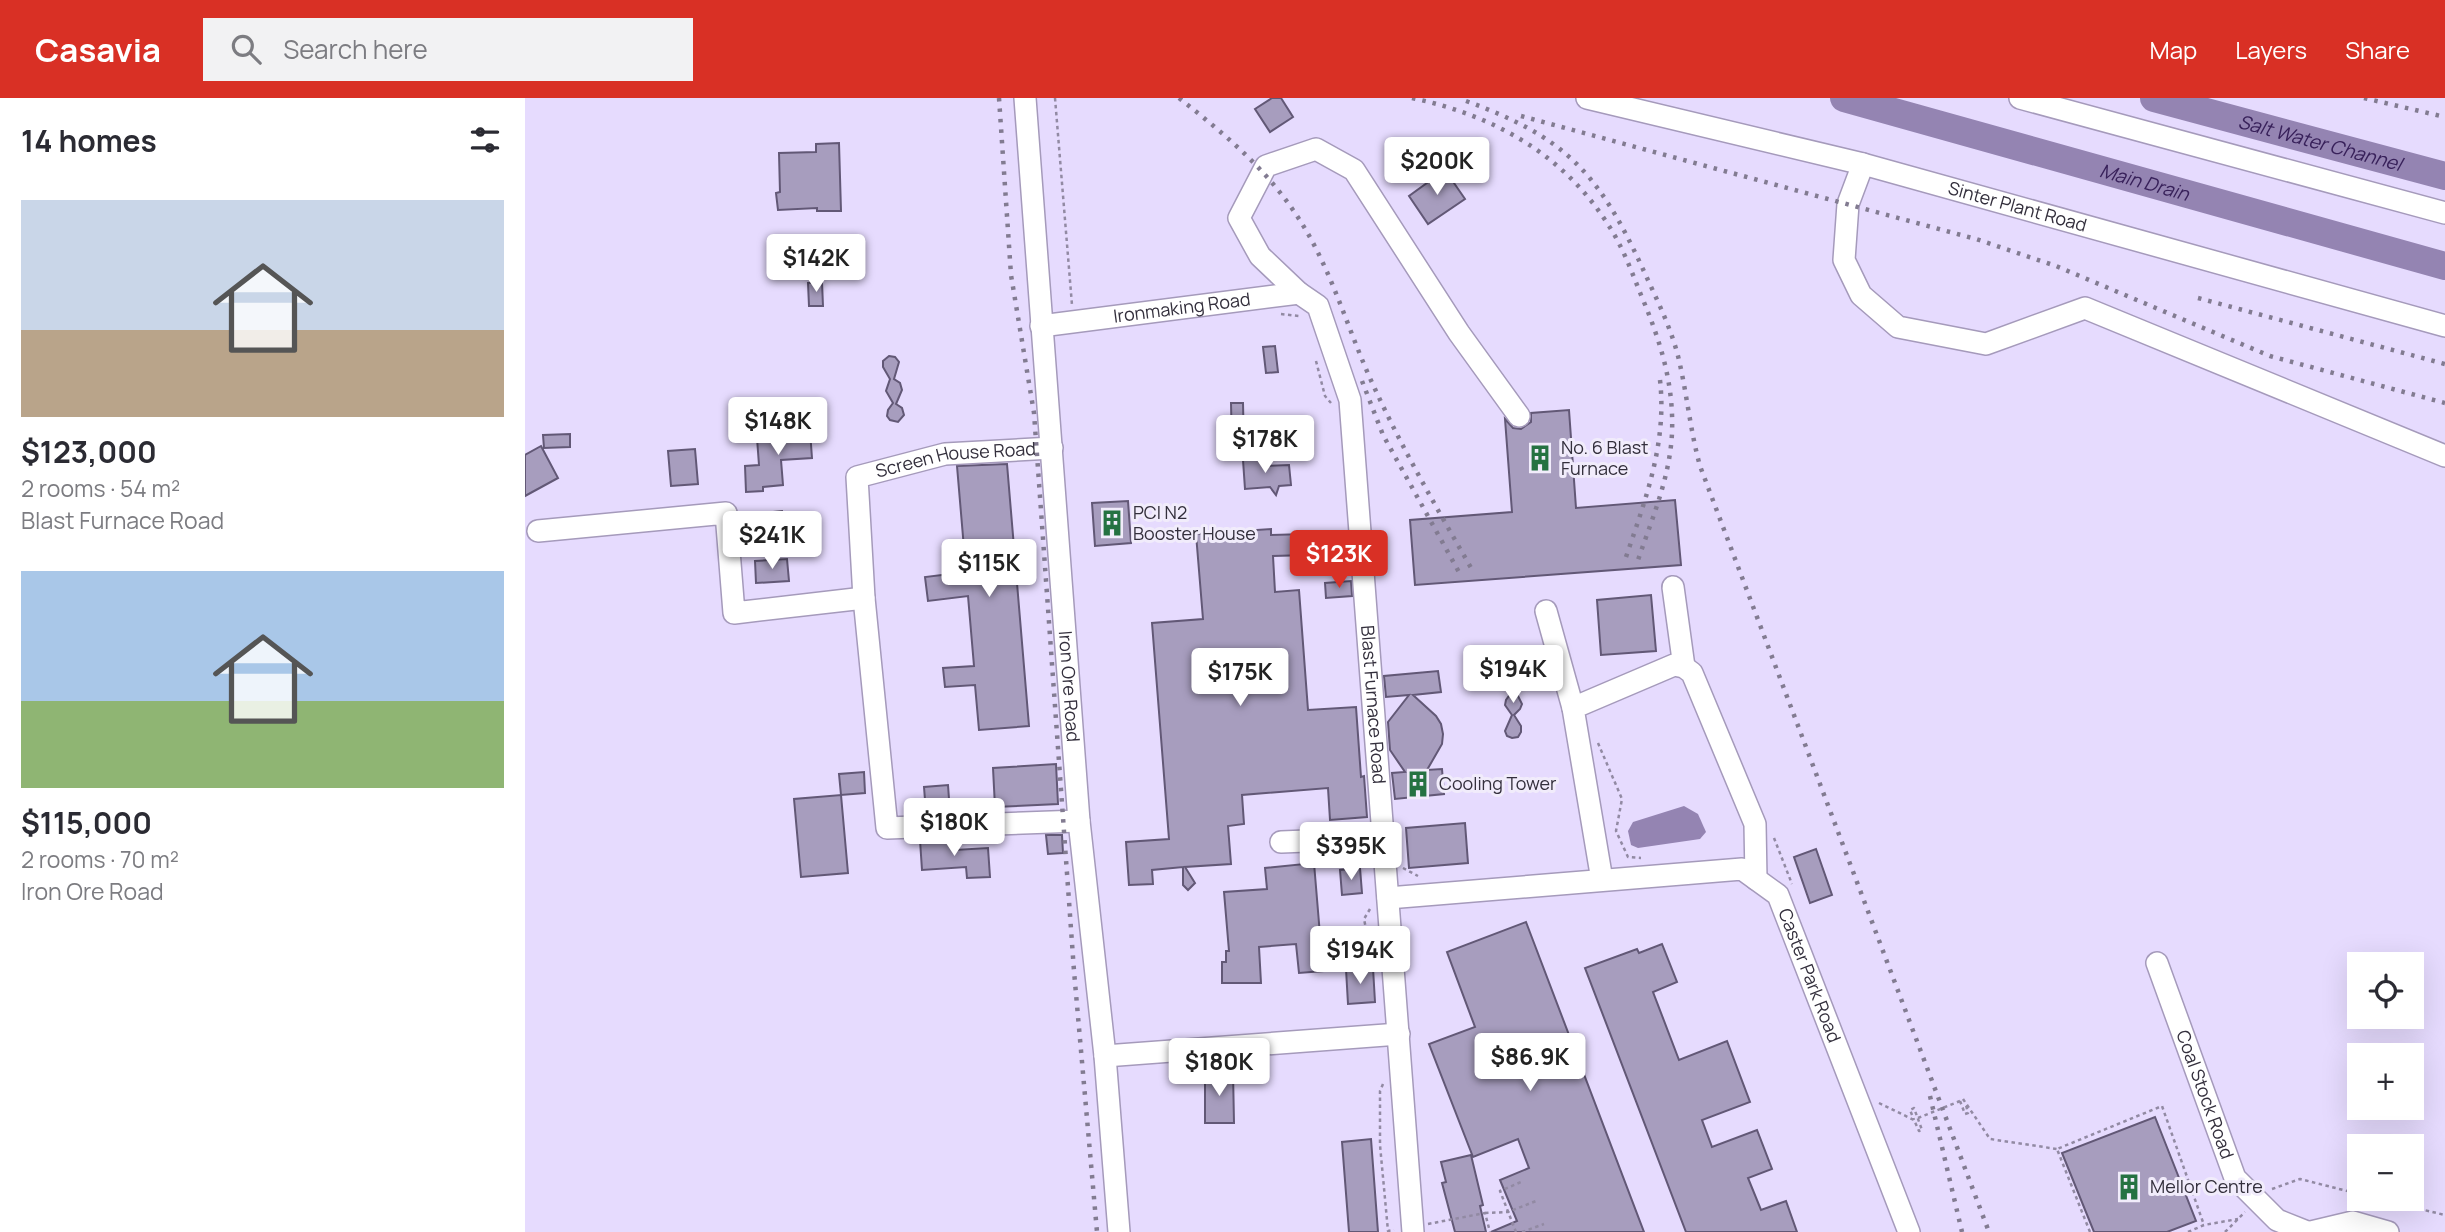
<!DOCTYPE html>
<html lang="en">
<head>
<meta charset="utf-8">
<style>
	body { margin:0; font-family:Manrope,sans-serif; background:#f2f2f3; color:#2b2b33; height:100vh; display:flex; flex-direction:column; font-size:26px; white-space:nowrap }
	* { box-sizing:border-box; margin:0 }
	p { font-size:23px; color:#7c7c81 }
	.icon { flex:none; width:38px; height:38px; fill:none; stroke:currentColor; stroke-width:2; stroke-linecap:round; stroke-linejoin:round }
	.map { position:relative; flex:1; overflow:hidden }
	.panel { display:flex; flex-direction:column; background:#fff; width:525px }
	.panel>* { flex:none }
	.fabs { position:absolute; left:1822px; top:854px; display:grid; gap:14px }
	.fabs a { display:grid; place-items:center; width:77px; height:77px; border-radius:0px; background:#fff; box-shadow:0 7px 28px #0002; font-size:35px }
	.price { position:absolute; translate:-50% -60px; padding:0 16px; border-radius:7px; background:#fff; color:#222; font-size:23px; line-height:46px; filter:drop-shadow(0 2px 4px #0008) }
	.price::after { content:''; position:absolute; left:50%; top:42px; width:21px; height:16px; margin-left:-10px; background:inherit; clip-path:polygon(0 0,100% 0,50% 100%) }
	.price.current { background:#d93025; color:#fff }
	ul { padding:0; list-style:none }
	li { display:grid; align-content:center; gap:14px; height:371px; padding:0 21px }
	li span { display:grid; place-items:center; height:217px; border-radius:0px; color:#555 }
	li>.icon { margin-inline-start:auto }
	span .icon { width:126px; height:126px; fill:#fffc; stroke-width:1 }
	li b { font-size:30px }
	h2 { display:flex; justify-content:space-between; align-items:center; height:84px; padding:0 21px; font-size:30px }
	header { display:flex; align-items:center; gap:42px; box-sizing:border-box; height:98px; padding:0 35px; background:#d93025; color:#fff }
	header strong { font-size:33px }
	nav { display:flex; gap:38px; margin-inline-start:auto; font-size:24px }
	.search { width:490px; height:63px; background:#f2f2f3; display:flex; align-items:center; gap:18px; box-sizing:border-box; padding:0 24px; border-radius:0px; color:#7c7c81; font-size:26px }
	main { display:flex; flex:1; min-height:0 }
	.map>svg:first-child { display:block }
</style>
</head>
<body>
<header>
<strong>Casavia</strong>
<div class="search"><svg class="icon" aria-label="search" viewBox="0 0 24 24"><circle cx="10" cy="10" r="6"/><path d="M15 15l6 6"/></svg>Search here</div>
<nav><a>Map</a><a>Layers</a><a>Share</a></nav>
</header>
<main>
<section class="panel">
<h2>14 homes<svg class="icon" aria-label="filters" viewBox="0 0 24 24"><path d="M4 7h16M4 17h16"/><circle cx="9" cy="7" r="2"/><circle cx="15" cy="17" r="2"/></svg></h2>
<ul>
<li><span style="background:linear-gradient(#c9d6e8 60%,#b9a48a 0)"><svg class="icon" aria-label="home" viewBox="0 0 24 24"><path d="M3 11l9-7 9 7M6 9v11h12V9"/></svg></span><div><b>$123,000</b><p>2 rooms · 54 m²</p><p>Blast Furnace Road</p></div></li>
<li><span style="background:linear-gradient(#a9c7e8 60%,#8fb573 0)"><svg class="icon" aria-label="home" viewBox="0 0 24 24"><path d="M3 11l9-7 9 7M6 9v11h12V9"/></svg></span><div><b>$115,000</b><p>2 rooms · 70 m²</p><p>Iron Ore Road</p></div></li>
</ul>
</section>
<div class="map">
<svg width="1920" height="1134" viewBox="0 0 1920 1134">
	<rect width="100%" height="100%" fill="#e6dbfe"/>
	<!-- water -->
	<polygon fill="#9484b2" points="1159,708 1173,716 1181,734 1175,741 1113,750 1106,747 1103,733 1108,724"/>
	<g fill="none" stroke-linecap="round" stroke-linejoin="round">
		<!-- river -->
		<g stroke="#9484b2" stroke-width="28">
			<path id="s1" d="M 1319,0 L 1920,168"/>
			<path id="s2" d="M 1629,0 L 1920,78"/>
		</g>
	</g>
	<!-- building -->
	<g fill="#a79dbe" stroke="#625876" stroke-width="2">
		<polygon points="747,0 756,0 768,19 745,34 730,11"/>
		<polygon points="314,45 316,113 292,113 292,110 253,112 251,95 255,94 254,55 291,54 291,46"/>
		<polygon points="920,72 940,101 903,126 884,98"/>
		<polygon points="297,184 298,208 284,208 283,185"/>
		<polygon points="750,248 753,274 741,275 738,249"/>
		<polygon points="364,258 370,259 374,264 369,281 375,285 377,292 371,306 377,310 379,317 373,324 365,322 362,318 363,312 368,305 361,293 365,281 358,269 358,263"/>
		<polygon points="706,305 718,305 719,350 707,350"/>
		<polygon points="1044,312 1051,410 1150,402 1156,467 890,487 885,422 987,414 980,321 988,330 996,331 1006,324 1006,315"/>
		<polygon points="284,319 287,360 256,362 258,387 238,389 238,393 221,394 220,368 234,367 232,340 272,337 271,320"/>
		<polygon points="45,336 45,349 19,350 18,337"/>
		<polygon points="16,348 33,380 0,398 0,357"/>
		<polygon points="170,351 173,386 146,388 143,353"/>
		<polygon points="741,360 741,368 764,367 766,387 754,388 751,397 745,389 720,391 718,362"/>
		<polygon points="482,366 504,628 454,632 450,587 420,589 418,570 449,568 443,498 403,503 400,479 441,474 432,368"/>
		<polygon points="603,403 606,445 570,448 567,405"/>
		<polygon points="257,413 259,432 241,434 239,415"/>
		<polygon points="746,431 746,437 782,436 783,457 748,458 750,494 774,492 783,612 831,609 836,679 839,678 842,719 805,722 803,690 717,697 719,726 703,728 706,766 660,769 670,785 663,792 658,787 658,769 627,772 628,786 604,787 601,744 644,741 627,525 678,521 671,436"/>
		<polygon points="262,461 264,483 231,485 230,463"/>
		<polygon points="826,483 827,498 801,500 800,485"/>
		<polygon points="1126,497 1131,553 1076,557 1072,502"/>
		<polygon points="913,573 916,594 888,597 911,618 916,626 918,636 917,646 902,672 917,671 919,696 870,701 867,675 880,674 865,652 863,624 884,597 861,599 859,578"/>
		<polygon points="989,575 995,580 995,586 991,594 997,606 995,611 989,617 996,628 996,634 993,639 987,640 982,638 980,633 987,617 980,607 981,602 986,595 979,588 978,582 981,577"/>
		<polygon points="531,666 533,706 470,709 468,670"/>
		<polygon points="339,674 340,695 316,697 314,676"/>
		<polygon points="423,687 425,715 401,715 399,689"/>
		<polygon points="316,697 323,775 276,779 269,701"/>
		<polygon points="940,725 943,765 884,770 881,730"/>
		<polygon points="521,737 537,737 538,755 523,756"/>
		<polygon points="429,741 430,752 463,750 465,779 442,780 441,769 397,772 395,742"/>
		<polygon points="1291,751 1307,797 1285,805 1269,759"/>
		<polygon points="789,765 798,873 774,875 771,846 734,849 736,885 697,885 697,864 701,864 701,853 704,853 699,794 742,791 740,770"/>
		<polygon points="835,770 837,795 817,797 815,772"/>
		<polygon points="1001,824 1119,1134 966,1134 992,1123 975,1082 1004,1070 993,1041 948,1059 904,946 950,929 922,854"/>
		<polygon points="1137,846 1152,884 1128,894 1154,962 1202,943 1225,1004 1177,1022 1187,1049 1232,1032 1247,1071 1223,1080 1236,1112 1261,1103 1272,1134 1161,1134 1060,870 1112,851 1114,855"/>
		<polygon points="848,870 850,904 823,906 821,871"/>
		<polygon points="680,974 708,974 709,1025 680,1025"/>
		<polygon points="1630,1019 1671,1123 1642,1134 1569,1134 1537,1055"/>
		<polygon points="846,1041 853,1134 824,1134 817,1044"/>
		<polygon points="946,1057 958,1107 955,1108 961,1134 930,1134 917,1085 921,1084 916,1064"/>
	</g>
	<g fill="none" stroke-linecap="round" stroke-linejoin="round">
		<!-- minor casing -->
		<g stroke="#a59abb" stroke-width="24">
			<g id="minor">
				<path id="s3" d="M 500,0 L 554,723 L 580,958 L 594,1134"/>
				<path id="s4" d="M 1062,0 L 1338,66 L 1920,228"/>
				<polyline points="1495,0 1920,115"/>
				<polyline points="1338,66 1323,106 1319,162 1336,197 1373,229 1461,246 1560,210 1920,358"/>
				<polyline points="774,195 735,158 714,120 741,68 791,51 829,72 934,235 994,318"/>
				<path id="s5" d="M 516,228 L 774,195 L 793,208 L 825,302 L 888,1134"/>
				<polyline points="13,433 201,415 209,515 339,500 362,730 554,723"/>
				<polyline points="1148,489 1159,569"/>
				<path id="s6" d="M 339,500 L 332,379 L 420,356 L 527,350"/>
				<polyline points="1021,513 1048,610"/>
				<polyline points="756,744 858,740"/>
				<polyline points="1077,782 1048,610 1149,567 1159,569 1167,575 1230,726 1231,781"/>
				<path id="s7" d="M 863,800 L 1217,771 L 1253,797 L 1384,1134"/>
				<path id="s8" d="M 1632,865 L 1710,1080 L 1752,1122 L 1782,1134"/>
				<polyline points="580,958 874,936"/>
				<polyline points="1786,1134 1828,1124 1863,1134"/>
			</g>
		</g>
		<!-- path -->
		<g stroke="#928aa3" stroke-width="2.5" stroke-dasharray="3.5 3.5" stroke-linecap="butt">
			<polyline points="530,0 547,207"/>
			<polyline points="756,216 774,218"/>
			<polyline points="791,263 800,298 806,305"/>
			<polyline points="1073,645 1097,701 1091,733 1103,759 1116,760"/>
			<polyline points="1249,740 1267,786"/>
			<polyline points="878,770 893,778"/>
			<polyline points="845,811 839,821 848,865"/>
			<polyline points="858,986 855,993 855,1047 863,1133 869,1132"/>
			<polyline points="1438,1001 1465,1041 1532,1051"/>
			<polyline points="1435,1003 1440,1016 1443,1015 1441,1007"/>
			<polyline points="1354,1005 1389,1022 1394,1033 1397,1032 1389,1010 1385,1012 1389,1022"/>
			<polyline points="1747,1091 1775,1081 1834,1096"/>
			<polyline points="1853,1101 1920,1117"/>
			<polyline points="960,1115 983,1114 1011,1103"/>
			<polyline points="903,1126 960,1115 965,1134"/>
			<polyline points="991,1134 975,1093 996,1084"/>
			<polyline points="997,1134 1019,1126"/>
			<polyline points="1565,1134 1532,1051 1637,1008 1679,1127"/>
			<polyline points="1663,1134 1679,1127 1713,1121"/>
			<polyline points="1700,1134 1720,1114"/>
		</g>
		<!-- minor -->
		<use href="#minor" stroke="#fff" stroke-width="21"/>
		<!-- rail -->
		<g stroke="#827b91" stroke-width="4.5" stroke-dasharray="3.5 7" stroke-linecap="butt">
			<polyline points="474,0 486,177 509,315 549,873 572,1134"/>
			<path d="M 654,0 C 696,33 738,68 768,112 C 806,166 822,232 850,291 C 879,354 914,414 949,475"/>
			<path d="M 887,0 C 967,17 1037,55 1082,125 C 1097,147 1106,172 1116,197 C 1135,242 1149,285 1147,335 C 1145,379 1127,421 1113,462"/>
			<polyline points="1839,0 1920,19"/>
			<path d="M 941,3 C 1040,39 1073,74 1117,169 C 1130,198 1145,227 1153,258 C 1162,295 1165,332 1175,368 L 1464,1134"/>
			<polyline points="996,18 1451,141 1531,168 1745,258 1920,305"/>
			<polyline points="1673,200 1920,266"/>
			<polyline points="837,283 858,337 935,476"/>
			<path d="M 1101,459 C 1121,400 1142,345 1135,282"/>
			<polyline points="1405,998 1437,1134"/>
		</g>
		<!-- path-bridge -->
		<polyline stroke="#928aa3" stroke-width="2.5" stroke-dasharray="3.5 3.5" stroke-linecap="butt" points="1393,1020 1435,1003"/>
	</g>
	<!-- icons -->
	<defs>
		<g id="building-bare" transform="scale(2.1)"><path d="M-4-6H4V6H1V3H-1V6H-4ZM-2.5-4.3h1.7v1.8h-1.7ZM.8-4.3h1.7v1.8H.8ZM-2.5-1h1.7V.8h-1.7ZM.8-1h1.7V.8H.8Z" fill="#257242" stroke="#f1ecfb" stroke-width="2.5" paint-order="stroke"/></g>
	</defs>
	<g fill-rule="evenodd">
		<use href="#building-bare" x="1015" y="360"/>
		<use href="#building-bare" x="587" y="425"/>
		<use href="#building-bare" x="893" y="686"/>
		<use href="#building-bare" x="1604" y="1089"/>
	</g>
	<g text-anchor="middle" stroke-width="6" stroke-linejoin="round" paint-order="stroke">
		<!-- street labels -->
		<g font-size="18" fill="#332f3c" stroke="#f1ecfb">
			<text dy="6" stroke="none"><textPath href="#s4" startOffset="444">Sinter Plant Road</textPath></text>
			<text dy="6" stroke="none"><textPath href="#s5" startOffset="142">Ironmaking Road</textPath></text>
			<text dy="6" stroke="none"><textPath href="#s6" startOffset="222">Screen House Road</textPath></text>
			<text dy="6" stroke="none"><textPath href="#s3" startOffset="590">Iron Ore Road</textPath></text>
			<text dy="6" stroke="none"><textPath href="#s5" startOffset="688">Blast Furnace Road</textPath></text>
			<text dy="6" stroke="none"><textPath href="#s7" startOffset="486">Caster Park Road</textPath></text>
			<text dy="6" stroke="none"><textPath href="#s8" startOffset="140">Coal Stock Road</textPath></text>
		</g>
		<!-- poi labels -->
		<g font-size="18" fill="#332f3c" stroke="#f1ecfb" text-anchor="start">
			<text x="1036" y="356">No. 6 Blast<tspan x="1036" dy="21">Furnace</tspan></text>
			<text x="608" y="421">PCI N2<tspan x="608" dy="21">Booster House</tspan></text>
			<text x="914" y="692">Cooling Tower</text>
			<text x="1625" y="1095">Mellor Centre</text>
		</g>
		<!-- water labels -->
		<g font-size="19" font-style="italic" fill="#38215a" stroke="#f1ecfb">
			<text dy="7" stroke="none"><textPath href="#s2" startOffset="172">Salt Water Channel</textPath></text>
			<text dy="7" stroke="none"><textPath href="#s1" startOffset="312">Main Drain</textPath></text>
		</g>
	</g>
</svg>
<div class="fabs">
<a><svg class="icon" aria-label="locate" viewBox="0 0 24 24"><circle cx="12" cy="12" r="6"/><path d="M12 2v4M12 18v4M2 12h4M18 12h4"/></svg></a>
<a>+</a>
<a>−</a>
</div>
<b class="price" style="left:912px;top:99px">$200K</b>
<b class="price" style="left:291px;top:196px">$142K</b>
<b class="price" style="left:253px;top:359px">$148K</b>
<b class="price" style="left:740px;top:377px">$178K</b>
<b class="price" style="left:247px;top:473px">$241K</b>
<b class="price current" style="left:814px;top:492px">$123K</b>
<b class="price" style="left:464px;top:501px">$115K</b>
<b class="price" style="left:988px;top:607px">$194K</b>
<b class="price" style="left:715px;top:610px">$175K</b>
<b class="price" style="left:429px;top:760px">$180K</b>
<b class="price" style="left:826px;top:784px">$395K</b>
<b class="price" style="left:835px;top:888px">$194K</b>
<b class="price" style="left:1005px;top:995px">$86.9K</b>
<b class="price" style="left:694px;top:1000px">$180K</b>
</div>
</main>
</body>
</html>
